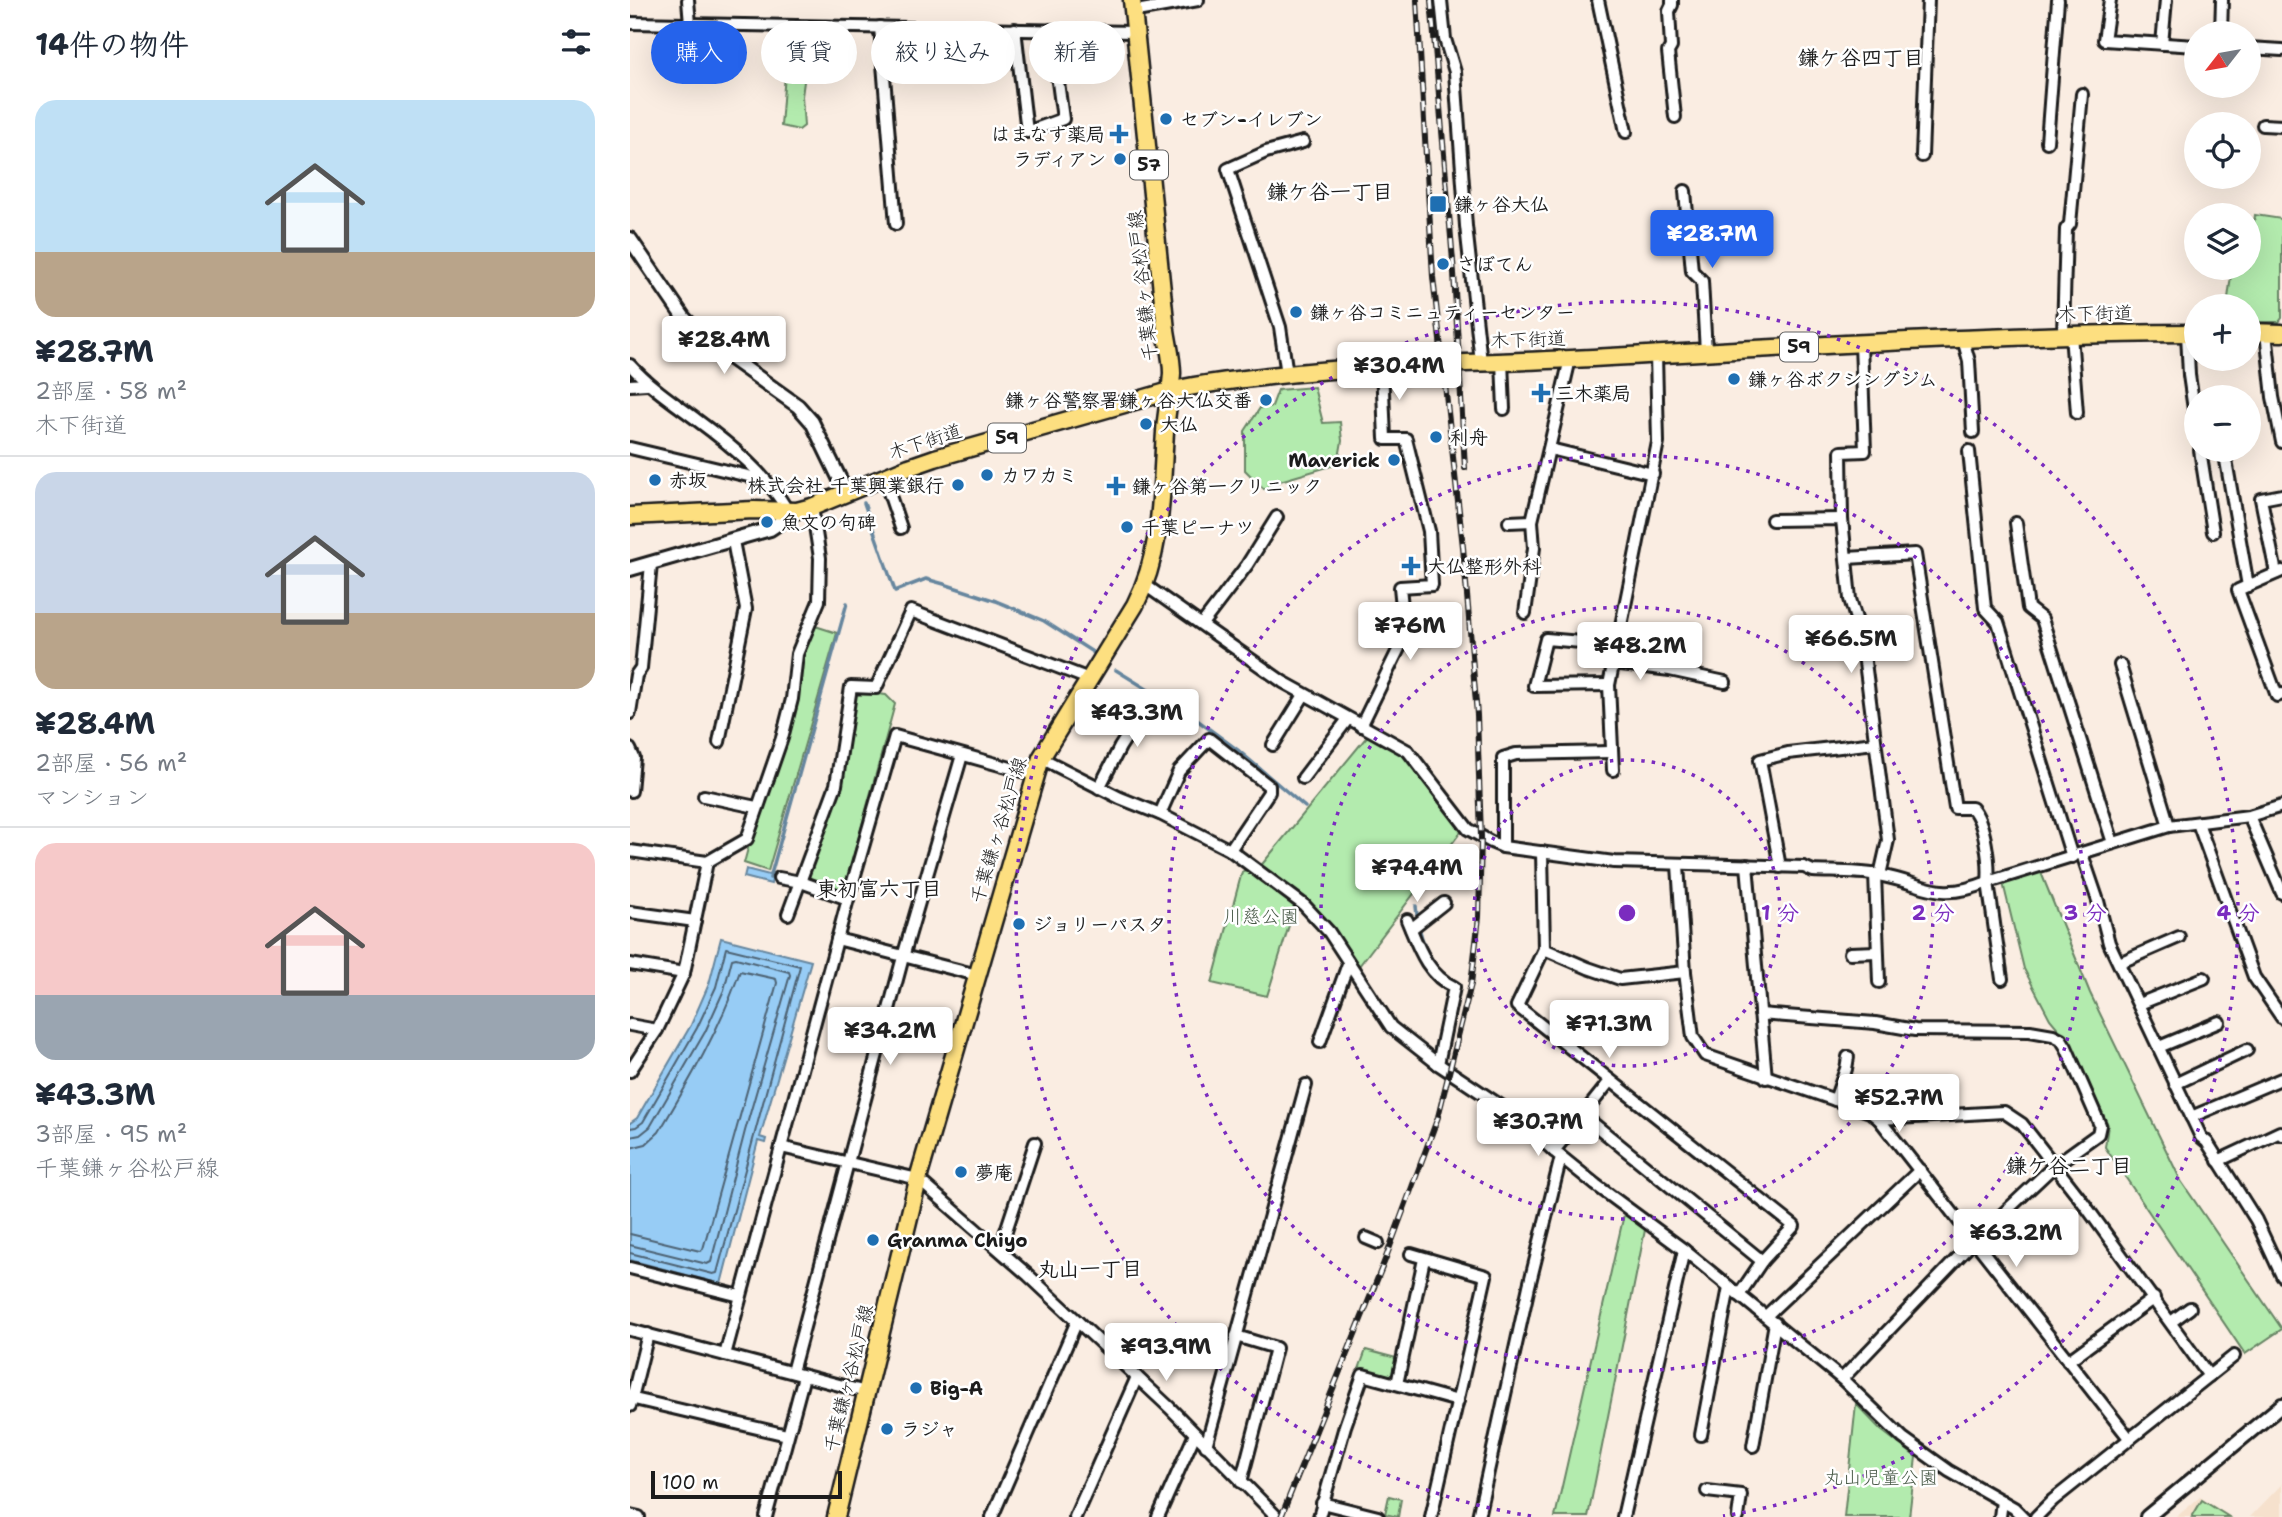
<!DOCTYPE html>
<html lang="ja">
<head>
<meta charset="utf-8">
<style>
	body { margin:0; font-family:"Shantell Sans","Klee One",sans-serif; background:#f2f2f3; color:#1f2937; height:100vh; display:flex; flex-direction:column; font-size:26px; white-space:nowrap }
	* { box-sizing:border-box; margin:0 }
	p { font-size:23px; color:#747a83 }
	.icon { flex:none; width:38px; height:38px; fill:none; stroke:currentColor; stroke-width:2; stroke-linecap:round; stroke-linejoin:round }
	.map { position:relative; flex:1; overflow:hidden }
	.panel { display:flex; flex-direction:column; background:#fff; width:630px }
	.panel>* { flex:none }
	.top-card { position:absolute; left:21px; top:21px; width:665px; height:63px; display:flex; gap:14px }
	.needle { width:46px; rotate:239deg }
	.controls { position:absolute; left:1554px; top:21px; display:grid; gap:14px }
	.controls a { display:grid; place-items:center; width:77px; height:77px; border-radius:50%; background:#fff; box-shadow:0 7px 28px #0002; font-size:35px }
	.scale { position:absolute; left:21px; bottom:18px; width:191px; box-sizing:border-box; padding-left:7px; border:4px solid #1c1c1c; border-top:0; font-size:19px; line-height:24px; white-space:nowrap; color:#1c1c1c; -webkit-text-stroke:5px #fff; paint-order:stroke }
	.price { position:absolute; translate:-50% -60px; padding:0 16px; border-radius:7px; background:#fff; color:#222; font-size:23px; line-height:46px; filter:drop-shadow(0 2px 4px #0008) }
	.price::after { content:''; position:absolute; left:50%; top:42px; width:21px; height:16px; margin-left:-10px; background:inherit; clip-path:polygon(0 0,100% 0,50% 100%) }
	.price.on { background:#2563eb; color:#fff }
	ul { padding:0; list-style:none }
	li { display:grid; align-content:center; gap:14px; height:371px; padding:0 35px }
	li+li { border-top:2px solid #e0e1e3 }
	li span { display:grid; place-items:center; height:217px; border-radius:21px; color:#555 }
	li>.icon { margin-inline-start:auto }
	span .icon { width:126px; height:126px; fill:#fffc; stroke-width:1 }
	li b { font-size:30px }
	h2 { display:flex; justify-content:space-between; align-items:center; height:84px; padding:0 35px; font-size:30px }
	.chip { padding:0 24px; border-radius:32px; background:#fff; box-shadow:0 7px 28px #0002; font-size:24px; line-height:63px }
	.chip.on { background:#2563eb; color:#fff }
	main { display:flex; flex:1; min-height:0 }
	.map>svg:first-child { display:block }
</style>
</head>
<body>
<main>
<section class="panel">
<h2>14件の物件<svg class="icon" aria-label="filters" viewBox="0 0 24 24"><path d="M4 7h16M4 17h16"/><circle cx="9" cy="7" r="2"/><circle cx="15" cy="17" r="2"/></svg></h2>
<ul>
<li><span style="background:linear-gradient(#bfe0f5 70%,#b9a48a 0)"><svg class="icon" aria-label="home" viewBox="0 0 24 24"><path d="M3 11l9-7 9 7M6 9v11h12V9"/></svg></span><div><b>¥28.7M</b><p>2部屋 · 58 m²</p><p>木下街道</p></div></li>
<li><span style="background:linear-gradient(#c9d6e8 65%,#b9a48a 0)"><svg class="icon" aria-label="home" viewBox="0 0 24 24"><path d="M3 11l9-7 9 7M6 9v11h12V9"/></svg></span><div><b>¥28.4M</b><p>2部屋 · 56 m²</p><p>マンション</p></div></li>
<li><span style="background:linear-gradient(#f6c9c9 70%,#9aa5b1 0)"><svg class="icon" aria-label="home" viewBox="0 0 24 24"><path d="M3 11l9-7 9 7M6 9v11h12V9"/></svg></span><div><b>¥43.3M</b><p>3部屋 · 95 m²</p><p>千葉鎌ヶ谷松戸線</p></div></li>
</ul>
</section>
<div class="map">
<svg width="1652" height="1517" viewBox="0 0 1652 1517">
	<rect width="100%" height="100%" fill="#faede2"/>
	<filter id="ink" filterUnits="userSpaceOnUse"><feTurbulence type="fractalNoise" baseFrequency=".0143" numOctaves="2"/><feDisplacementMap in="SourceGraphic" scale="14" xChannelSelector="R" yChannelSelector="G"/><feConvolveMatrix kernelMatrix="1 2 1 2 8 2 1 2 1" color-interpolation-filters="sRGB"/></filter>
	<g filter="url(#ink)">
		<!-- built -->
		<g fill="#f6e1cd">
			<polygon points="1652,1484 1652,1517 1620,1517"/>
			<polygon points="1570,1497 1601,1517 1546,1517"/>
		</g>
		<!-- green -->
		<g fill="#b3ebae" stroke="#688465" stroke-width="2">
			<polygon points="158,34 178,34 180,38 172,96 174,126 169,130 151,126"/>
			<polygon points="1625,215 1652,219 1652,318 1649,322 1619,322 1619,306 1597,306 1602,268 1619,268 1619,222 1624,222"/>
			<polygon points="684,387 693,423 710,422 712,441 708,464 650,481 634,489 615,470 615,431 630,408 642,406 648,390"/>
			<polygon points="182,625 207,633 138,871 114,863 169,661"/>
			<polygon points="226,691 256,695 265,704 215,887 209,890 181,881 178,875 209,785 222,693"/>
			<polygon points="739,734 774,753 833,829 726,970 708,939 629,868"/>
			<polygon points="617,869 666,903 637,996 582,983 612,872"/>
			<polygon points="1410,870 1460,993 1551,1181 1652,1329 1615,1354 1475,1147 1478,1125 1441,1044 1420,1019 1394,969 1373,883"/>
			<polygon points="995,1210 1016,1225 958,1517 925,1517"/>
			<polygon points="736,1350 766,1358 763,1375 758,1378 729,1369"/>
			<polygon points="1226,1404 1251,1430 1286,1457 1279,1517 1214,1517"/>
			<polygon points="759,1496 771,1499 768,1517 755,1514"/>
			<polygon points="1572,1500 1599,1517 1562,1517"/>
		</g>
		<!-- water -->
		<g fill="#97ccf5" stroke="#66869e" stroke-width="2">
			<polygon points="116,869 143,876 141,884 114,877"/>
			<polygon points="91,938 181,961 130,1137 136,1139 135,1143 128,1141 91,1284 0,1260 0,1123 7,1118 61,1025 79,984"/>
		</g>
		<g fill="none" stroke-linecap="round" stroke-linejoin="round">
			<!-- shore -->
			<g stroke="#4d6273" stroke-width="2">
				<polyline points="0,1128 6,1127 13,1122 67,1028 86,987 96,948 170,966 87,1273 83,1274 0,1253"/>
				<polyline points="0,1137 10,1135 20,1127 75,1032 94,990 102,959 106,958 159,972 160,975 115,1131 81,1262 77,1264 0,1245"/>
				<path d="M 0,1148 L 16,1144 L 29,1132 C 60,1080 90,1029 110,971 L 146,979 L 147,983 L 73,1249 L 70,1251 L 0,1234"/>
			</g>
			<!-- stream -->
			<g stroke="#66869e" stroke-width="3.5">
				<polyline points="234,503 265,591 296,579 314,584 366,601 414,621 464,653"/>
				<polyline points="486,670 567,720 609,751 675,807"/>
				<polyline points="140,878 217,603"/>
				<path d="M 786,906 C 788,933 795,958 816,976"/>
			</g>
			<!-- minor casing -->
			<g stroke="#1c1c1c" stroke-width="16">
				<g id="minor">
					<polyline points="58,0 60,24"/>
					<polyline points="811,0 815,39 825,72 836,226 851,362"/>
					<polyline points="968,0 996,132"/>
					<polyline points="1042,0 1042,5 1039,11 1041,47 1038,52 1045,117"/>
					<polyline points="1480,0 1474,40 1566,46"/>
					<polyline points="512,10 568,0"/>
					<polyline points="0,23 505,32"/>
					<polyline points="250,27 266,224"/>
					<polyline points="385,29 397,132 433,119 421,30"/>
					<polyline points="1591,33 1592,0"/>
					<polyline points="1532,44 1536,0"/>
					<polyline points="1619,48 1652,50"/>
					<polyline points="1633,125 1652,126"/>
					<polyline points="1417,142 1428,0"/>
					<polyline points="1292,156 1298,0"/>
					<polyline points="1055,191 1062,271 1072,281 1076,352"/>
					<polyline points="1636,332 1643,397 1652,442"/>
					<polyline points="1557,333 1559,375 1566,423"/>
					<polyline points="1433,334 1436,229 1440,224 1452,94"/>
					<polyline points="1441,334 1447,413"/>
					<polyline points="1333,339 1339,361 1343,432"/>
					<polyline points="872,361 874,409"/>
					<path d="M 0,365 C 20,387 43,402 67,420 C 101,445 136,474 158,511"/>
					<polyline points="657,374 650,327 598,169 636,152 673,142"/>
					<polyline points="0,385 17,384"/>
					<polyline points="0,448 135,480"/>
					<polyline points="920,449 1023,474"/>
					<polyline points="1570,450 1583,532"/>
					<polyline points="1339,451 1355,608 1368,622 1442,857"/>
					<polyline points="1595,455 1618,586"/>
					<polyline points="254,478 271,528"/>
					<polyline points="1212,519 1211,452 1235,451 1231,344"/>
					<polyline points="1142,520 1212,519 1220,599 1232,639 1258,840 1250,875"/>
					<polyline points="879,522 902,521"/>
					<polyline points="1386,523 1398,608 1412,619 1483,843"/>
					<path d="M 1217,558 L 1285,554 L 1325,808 L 1342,808 C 1355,822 1360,863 1358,882 L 1372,979"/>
					<polyline points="1652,571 1608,590 1647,696 1652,694"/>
					<polyline points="1646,573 1631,499 1652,495"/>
					<path d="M 515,585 L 653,682 L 778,751 L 838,829 L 861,842 L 873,847 L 984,862 L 1174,867 L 1183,871 C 1204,872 1227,871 1248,875 C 1296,883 1306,903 1358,882 L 1539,826 L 1619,816 L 1652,806"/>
					<polyline points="895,613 904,548 902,521 940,359"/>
					<polyline points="572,624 617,565 647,517"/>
					<polyline points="983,663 1040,670 1095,682"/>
					<polyline points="1490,665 1539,826"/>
					<polyline points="979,685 904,686 916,639 986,645"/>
					<polyline points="0,713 6,675 11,668 21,564"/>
					<polyline points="731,726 775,636 770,587 802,585 799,531 776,439 755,439 752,367"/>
					<polyline points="89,742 116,609 103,541"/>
					<polyline points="643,745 674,695"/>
					<polyline points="0,749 4,758 1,791"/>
					<polyline points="411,758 490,798 530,814 600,850 674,905 699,932 761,1027 808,1064 883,1114 924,1151 966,1185 1054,1250 1212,1379 1273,1438 1319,1471 1384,1508 1393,1517"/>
					<polyline points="983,770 979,685 1028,442 1026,354"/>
					<polyline points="673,778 718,719"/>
					<polyline points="469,788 490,747 522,697"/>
					<polyline points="74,796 126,807"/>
					<polyline points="530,814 549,771 579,739 639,786 639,792 600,850"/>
					<polyline points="1619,816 1652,893"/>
					<polyline points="1568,823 1624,977 1652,1018"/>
					<polyline points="873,847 873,758 886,754 981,752"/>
					<polyline points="0,851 77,862 54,973 27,1030 0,1071"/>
					<polyline points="912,852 914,949 887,1006 1164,1226 1132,1261 1109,1295"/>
					<polyline points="1452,854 1468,901 1479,943 1571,1137 1577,1142 1626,1220 1652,1276"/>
					<polyline points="77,862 117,839 152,738 162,699 167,654 189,601 190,558 182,507"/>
					<polyline points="1048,865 1055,972 1063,1037 1075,1055 1240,1112 1249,1119 1374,1112 1392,1124 1452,1201 1579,1376"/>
					<polyline points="1117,865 1136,1078"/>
					<polyline points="1150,867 1130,760 1158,753 1245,743"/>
					<polyline points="1245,874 1249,982"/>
					<polyline points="149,878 171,882 218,899"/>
					<polyline points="0,912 65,921"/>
					<polyline points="158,914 206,785 221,687 246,688 281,611 459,679"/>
					<path d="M 777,920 C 788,946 797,975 824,987 L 808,1064"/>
					<polyline points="781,929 814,903"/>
					<polyline points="207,939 347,975"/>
					<polyline points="914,949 958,968 990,979 1055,972"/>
					<polyline points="1220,953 1247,952"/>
					<polyline points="1489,963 1549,937"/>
					<polyline points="0,964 54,973"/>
					<polyline points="1509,1004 1574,978"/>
					<polyline points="1130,1014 1245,1023 1285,1030 1400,1031 1423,1035 1431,1039 1436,1047 1470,1125 1468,1134 1425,1165 1341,1244 1212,1379"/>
					<polyline points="0,1025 27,1030"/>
					<polyline points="690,1042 718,964"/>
					<polyline points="1529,1047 1589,1022"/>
					<polyline points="1545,1084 1617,1050"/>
					<polyline points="1205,1100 1216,1069 1218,1057"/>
					<polyline points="954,1116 1132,1261"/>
					<polyline points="1561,1117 1651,1079"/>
					<polyline points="1249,1119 1499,1438"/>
					<polyline points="151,1147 288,1179 398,1275 540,1408 647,1517"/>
					<polyline points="924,1151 980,1081"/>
					<polyline points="1588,1161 1650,1132 1652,1135"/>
					<polyline points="736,1238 748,1243"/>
					<polyline points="370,1249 405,1143"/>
					<polyline points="781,1254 856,1276 801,1517"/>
					<polyline points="0,1268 110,1296"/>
					<polyline points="1136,1316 1290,1170"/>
					<polyline points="1541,1322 1560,1308"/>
					<polyline points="0,1330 236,1392"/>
					<polyline points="606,1336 646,1348 611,1482"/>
					<polyline points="95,1355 218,899 265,736 406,775"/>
					<polyline points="1438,1361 1524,1298"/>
					<polyline points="162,1372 273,957 332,755"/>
					<polyline points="767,1384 794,1259"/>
					<polyline points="0,1398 157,1435"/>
					<polyline points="0,1406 18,1334"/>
					<polyline points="1071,1435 1099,1287"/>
					<polyline points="576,1446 676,1085"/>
					<polyline points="1123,1446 1145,1323"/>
					<polyline points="1077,1491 1111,1495 1108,1517"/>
					<polyline points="692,1503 748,1517"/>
					<polyline points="0,1515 9,1517"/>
					<polyline points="136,1517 174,1376"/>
					<polyline points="362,1517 447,1321"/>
					<polyline points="445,1517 507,1377"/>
					<polyline points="528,1517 565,1434"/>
					<polyline points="689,1517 715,1426 733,1375 828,1401"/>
					<polyline points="848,1517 899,1286 931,1157"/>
					<polyline points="993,1517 1054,1250"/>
					<polyline points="1370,1517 1372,1501"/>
					<polyline points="1406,1517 1423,1500 1604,1356"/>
				</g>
			</g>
			<!-- tertiary casing -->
			<g stroke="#1c1c1c" stroke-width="18">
				<g id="tertiary">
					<polyline points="0,239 54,318 77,341 168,406 182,422 217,494"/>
					<polyline points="0,569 140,529 167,511"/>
					<polyline points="1517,1517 1652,1405"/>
				</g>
			</g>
			<!-- primary casing -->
			<g stroke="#1c1c1c" stroke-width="21">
				<g id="primary">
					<polyline points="1619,332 1652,333"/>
					<path d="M 0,516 L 124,510 L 167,511 L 182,507 L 279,467 L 305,458 L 540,391 C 573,383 606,380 640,376 C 740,364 841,364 941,359 C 1149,348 1358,334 1566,333"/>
					<path d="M 206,1517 L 290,1172 L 411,758 L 505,605 C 533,551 531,491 535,432 C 536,412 541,393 542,373 C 542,359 538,344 536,330 L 502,0"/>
				</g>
			</g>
			<!-- minor -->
			<use href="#minor" stroke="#fff" stroke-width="10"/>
			<!-- tertiary -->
			<use href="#tertiary" stroke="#fff" stroke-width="12"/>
			<!-- primary -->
			<use href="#primary" stroke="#fddf80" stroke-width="16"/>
			<!-- rail casing -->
			<g stroke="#1c1c1c" stroke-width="6">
				<g id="rail">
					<polyline points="801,0 824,273 835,468"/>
					<polyline points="651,1517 755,1260 808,1117 841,984 849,917 851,837 847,715 833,547 803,277 787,0"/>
				</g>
			</g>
			<!-- rail -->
			<use href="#rail" stroke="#fff" stroke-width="3.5" stroke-dasharray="10" stroke-linecap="butt"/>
		</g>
	</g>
	<!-- distance rings -->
	<g fill="none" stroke="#7b2cbf" stroke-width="3.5" stroke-dasharray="3.5 7">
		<circle cx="997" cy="913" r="153"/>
		<circle cx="997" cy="913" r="306"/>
		<circle cx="997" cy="913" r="458"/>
		<path d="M901 1516A611 611 0 1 1 1093 1516"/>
	</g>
	<!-- markers -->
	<g fill="#1f6fb2" stroke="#fff" stroke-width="2.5">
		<circle cx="536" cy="119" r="7"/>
		<path d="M485.5 123.5h7v7h7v7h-7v7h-7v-7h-7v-7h7z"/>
		<circle cx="490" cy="159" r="7"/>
		<rect x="799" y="195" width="18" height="18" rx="3.5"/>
		<circle cx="813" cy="264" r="7"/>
		<circle cx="666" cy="312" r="7"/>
		<circle cx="1104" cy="379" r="7"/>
		<path d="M907.5 382.5h7v7h7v7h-7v7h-7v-7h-7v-7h7z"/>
		<circle cx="636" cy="400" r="7"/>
		<circle cx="516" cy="424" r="7"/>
		<circle cx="806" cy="437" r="7"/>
		<circle cx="764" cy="460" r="7"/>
		<circle cx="357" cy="475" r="7"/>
		<circle cx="25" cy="480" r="7"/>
		<circle cx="328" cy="485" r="7"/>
		<path d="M482.5 475.5h7v7h7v7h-7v7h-7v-7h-7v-7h7z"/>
		<circle cx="137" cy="522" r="7"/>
		<circle cx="497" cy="527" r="7"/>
		<path d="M777.5 555.5h7v7h7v7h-7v7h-7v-7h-7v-7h7z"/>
		<circle cx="389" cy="924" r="7"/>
		<circle cx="331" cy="1172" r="7"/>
		<circle cx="243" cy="1240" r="7"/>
		<circle cx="286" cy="1388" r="7"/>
		<circle cx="257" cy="1429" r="7"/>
	</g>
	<g text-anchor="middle" stroke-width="5" stroke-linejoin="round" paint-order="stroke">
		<!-- shield labels -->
		<g fill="#fff" stroke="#606060" stroke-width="2">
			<rect x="500" y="150.5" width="38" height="29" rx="5"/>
			<rect x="1150" y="332.5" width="38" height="29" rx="5"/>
			<rect x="358" y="423.5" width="38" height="29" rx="5"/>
		</g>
		<g font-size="18" font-weight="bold" fill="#1c1c1c">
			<text x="519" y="171">57</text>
			<text x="1169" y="353">59</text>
			<text x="377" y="444">59</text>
		</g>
		<!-- poi labels -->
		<g font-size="19" font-weight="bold" fill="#1c1c1c" stroke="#fff" text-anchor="start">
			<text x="550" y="126">セブン-イレブン</text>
			<text x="475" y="141" text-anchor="end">はまなす薬局</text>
			<text x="476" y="166" text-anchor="end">ラディアン</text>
			<text x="824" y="211">鎌ヶ谷大仏</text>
			<text x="827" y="271">さぼてん</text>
			<text x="680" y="319">鎌ヶ谷コミニュティーセンター</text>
			<text x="1118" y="386">鎌ヶ谷ボクシングジム</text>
			<text x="925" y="400">三木薬局</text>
			<text x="622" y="407" text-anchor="end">鎌ヶ谷警察署鎌ヶ谷大仏交番</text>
			<text x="530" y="431">大仏</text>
			<text x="820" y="444">利舟</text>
			<text x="750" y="467" text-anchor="end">Maverick</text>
			<text x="371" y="482">カワカミ</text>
			<text x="39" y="487">赤坂</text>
			<text x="314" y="492" text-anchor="end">株式会社 千葉興業銀行</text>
			<text x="502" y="493">鎌ヶ谷第一クリニック</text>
			<text x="151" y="529">魚文の句碑</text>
			<text x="511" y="534">千葉ピーナツ</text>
			<text x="797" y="573">大仏整形外科</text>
			<text x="403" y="931">ジョリーパスタ</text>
			<text x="345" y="1179">夢庵</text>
			<text x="257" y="1247">Granma Chiyo</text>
			<text x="300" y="1395">Big-A</text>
			<text x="271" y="1436">ラジャ</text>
		</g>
		<!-- street labels -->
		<g font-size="19" fill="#1c1c1c" stroke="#fff">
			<text transform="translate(512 286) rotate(-96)" y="7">千葉鎌ヶ谷松戸線</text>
			<text transform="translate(1465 313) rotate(-1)" y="7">木下街道</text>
			<text transform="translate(898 339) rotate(-2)" y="7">木下街道</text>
			<text transform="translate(295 441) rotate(-18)" y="7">木下街道</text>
			<text transform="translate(368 830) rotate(-73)" y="7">千葉鎌ヶ谷松戸線</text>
			<text transform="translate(218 1378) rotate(-76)" y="7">千葉鎌ヶ谷松戸線</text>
		</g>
		<!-- park labels -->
		<g font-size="19" fill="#495a48" stroke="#fff">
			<text x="631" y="923">川慈公園</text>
			<text x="1251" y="1484">丸山児童公園</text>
		</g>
		<!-- neighbourhood labels -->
		<g font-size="21" font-weight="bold" fill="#1c1c1c" stroke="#fff">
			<text x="1231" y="65">鎌ケ谷四丁目</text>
			<text x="700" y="199">鎌ケ谷一丁目</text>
			<text x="249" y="896">東初富六丁目</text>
			<text x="1439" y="1173">鎌ケ谷二丁目</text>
			<text x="460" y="1276">丸山一丁目</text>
		</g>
	</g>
	<circle cx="997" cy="913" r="10" fill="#7b2cbf" stroke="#fff" stroke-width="3.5"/>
	<g font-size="21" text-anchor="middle" font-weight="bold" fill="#7b2cbf" stroke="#fff" stroke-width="5" stroke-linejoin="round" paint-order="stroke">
		<text x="1150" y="920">1 分</text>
		<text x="1303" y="920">2 分</text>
		<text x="1455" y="920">3 分</text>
		<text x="1608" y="920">4 分</text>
	</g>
</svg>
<div class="controls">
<a><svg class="needle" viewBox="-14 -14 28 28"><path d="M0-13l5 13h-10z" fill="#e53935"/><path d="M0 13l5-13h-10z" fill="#747a83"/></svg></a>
<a><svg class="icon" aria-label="locate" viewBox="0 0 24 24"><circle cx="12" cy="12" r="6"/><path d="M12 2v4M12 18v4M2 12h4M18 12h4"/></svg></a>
<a><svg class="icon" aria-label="layers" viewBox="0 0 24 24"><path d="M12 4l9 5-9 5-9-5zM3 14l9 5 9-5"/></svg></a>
<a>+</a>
<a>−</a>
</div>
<div class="scale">100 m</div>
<b class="price on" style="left:1082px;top:270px">¥28.7M</b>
<b class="price" style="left:94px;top:376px">¥28.4M</b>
<b class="price" style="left:769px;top:402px">¥30.4M</b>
<b class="price" style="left:780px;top:662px">¥76M</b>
<b class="price" style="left:1221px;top:675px">¥66.5M</b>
<b class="price" style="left:1010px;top:682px">¥48.2M</b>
<b class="price" style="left:507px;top:749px">¥43.3M</b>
<b class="price" style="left:787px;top:904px">¥74.4M</b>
<b class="price" style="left:979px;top:1060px">¥71.3M</b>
<b class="price" style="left:260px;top:1067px">¥34.2M</b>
<b class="price" style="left:1269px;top:1134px">¥52.7M</b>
<b class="price" style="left:908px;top:1158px">¥30.7M</b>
<b class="price" style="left:1386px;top:1269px">¥63.2M</b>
<b class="price" style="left:536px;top:1383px">¥93.9M</b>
<div class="top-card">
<a class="chip on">購入</a>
<a class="chip">賃貸</a>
<a class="chip">絞り込み</a>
<a class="chip">新着</a>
</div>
</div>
</main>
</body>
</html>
